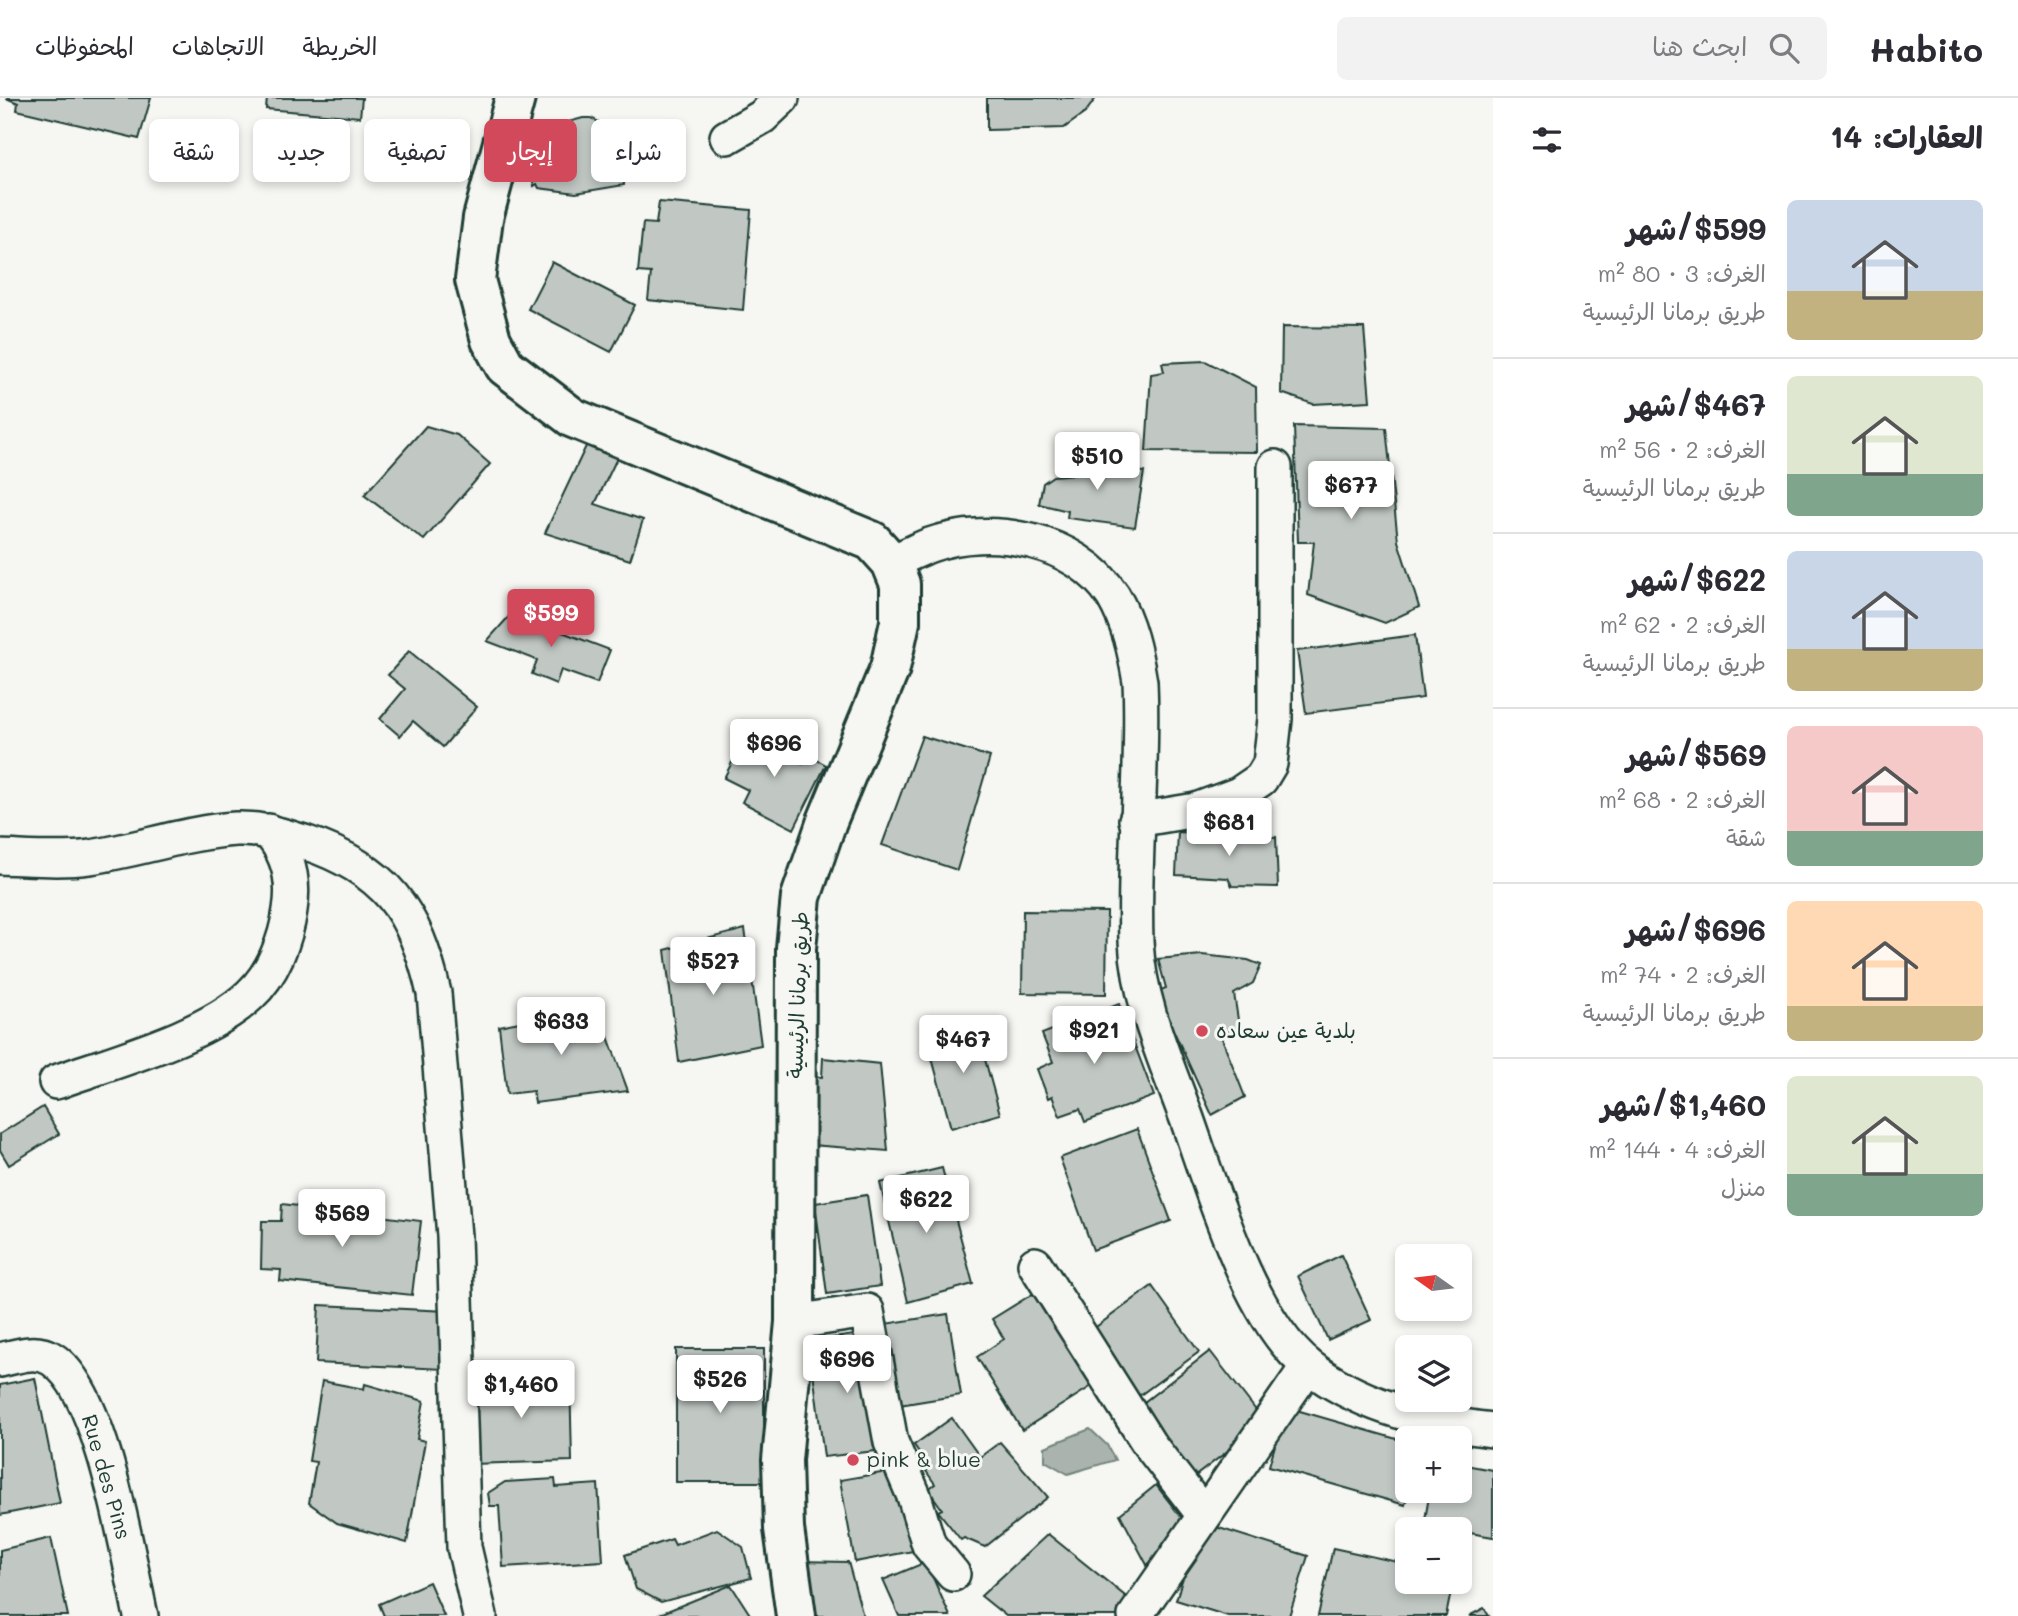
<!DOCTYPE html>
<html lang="ar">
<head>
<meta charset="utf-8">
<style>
	body { margin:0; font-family:Mali,"Playpen Sans Arabic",sans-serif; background:#f2f2f3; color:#2b2b33; direction:rtl; height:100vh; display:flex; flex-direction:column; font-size:26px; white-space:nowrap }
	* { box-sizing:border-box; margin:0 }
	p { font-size:23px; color:#7c7c81 }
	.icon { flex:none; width:38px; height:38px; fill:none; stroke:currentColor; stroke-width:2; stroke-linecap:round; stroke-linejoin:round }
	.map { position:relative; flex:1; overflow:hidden; direction:ltr }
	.side { display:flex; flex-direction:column; background:#fff; width:525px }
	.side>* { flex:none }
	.hud { position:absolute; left:21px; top:21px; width:665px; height:63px; direction:rtl; display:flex; gap:14px }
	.needle { width:46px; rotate:284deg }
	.buttons { position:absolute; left:1395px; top:1146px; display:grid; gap:14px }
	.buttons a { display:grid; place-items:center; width:77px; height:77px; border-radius:10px; background:#fff; box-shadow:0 4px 10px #0003; font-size:35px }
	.price { position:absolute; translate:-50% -60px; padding:0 16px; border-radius:7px; background:#fff; color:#222; font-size:23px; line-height:46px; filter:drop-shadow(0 2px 4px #0008) }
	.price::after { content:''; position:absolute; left:50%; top:42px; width:21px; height:16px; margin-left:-10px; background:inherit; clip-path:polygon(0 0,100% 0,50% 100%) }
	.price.active { background:#d1495b; color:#fff }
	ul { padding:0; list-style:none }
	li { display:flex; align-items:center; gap:21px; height:175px; padding:0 35px }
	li+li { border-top:2px solid #e1e1e2 }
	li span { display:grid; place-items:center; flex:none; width:196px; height:140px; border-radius:10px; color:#555 }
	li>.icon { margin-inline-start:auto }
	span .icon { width:84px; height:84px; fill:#fffc; stroke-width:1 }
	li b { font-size:30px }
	h2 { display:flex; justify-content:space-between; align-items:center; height:84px; padding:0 35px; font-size:30px }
	.tag { padding:0 24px; border-radius:10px; background:#fff; box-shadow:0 4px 10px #0003; font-size:24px; line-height:63px }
	.tag.active { background:#d1495b; color:#fff }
	header { display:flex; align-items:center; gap:42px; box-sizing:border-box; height:98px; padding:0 35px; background:#fff; border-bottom:2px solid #e1e1e2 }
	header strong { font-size:33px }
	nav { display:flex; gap:38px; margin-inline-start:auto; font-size:24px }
	.search { width:490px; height:63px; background:#f2f2f3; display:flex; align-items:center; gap:18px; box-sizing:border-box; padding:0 24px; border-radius:10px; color:#7c7c81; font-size:26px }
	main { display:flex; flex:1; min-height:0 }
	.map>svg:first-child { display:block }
</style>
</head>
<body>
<header>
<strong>Habito</strong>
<div class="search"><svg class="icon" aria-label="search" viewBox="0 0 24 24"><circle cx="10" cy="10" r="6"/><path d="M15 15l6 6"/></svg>ابحث هنا</div>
<nav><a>الخريطة</a><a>الاتجاهات</a><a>المحفوظات</a></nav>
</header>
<main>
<section class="side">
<h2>العقارات: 14<svg class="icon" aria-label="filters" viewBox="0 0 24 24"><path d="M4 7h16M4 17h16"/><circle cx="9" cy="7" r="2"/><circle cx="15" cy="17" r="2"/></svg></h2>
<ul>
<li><span style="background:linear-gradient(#c9d6e8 65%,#c2b280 0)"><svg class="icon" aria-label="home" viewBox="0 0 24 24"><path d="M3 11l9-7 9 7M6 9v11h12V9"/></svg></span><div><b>$599/شهر</b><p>الغرف: 3 · 80 m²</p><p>طريق برمانا الرئيسية</p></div></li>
<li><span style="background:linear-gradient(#dfe7d0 70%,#7fa58c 0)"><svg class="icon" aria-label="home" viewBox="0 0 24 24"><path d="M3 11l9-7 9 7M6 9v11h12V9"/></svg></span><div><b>$467/شهر</b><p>الغرف: 2 · 56 m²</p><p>طريق برمانا الرئيسية</p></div></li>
<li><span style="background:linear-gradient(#c9d6e8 70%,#c2b280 0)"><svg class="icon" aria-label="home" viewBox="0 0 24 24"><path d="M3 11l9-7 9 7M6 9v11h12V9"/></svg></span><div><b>$622/شهر</b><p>الغرف: 2 · 62 m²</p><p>طريق برمانا الرئيسية</p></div></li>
<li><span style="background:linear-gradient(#f6c9c9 75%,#7fa58c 0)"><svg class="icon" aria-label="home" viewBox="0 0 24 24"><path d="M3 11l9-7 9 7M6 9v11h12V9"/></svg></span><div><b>$569/شهر</b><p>الغرف: 2 · 68 m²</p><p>شقة</p></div></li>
<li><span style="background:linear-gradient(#ffd9b3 75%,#c2b280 0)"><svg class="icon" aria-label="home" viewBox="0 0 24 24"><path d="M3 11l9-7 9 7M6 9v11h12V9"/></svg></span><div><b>$696/شهر</b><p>الغرف: 2 · 74 m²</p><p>طريق برمانا الرئيسية</p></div></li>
<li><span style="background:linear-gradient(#dfe7d0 70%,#7fa58c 0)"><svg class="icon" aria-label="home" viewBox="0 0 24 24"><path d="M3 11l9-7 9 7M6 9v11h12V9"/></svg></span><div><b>$1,460/شهر</b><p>الغرف: 4 · 144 m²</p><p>منزل</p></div></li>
</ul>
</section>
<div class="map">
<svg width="1493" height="1518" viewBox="0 0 1493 1518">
	<rect width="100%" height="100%" fill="#f6f6f2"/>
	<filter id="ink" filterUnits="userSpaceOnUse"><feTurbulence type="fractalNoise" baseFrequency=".0143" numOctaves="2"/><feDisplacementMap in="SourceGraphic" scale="14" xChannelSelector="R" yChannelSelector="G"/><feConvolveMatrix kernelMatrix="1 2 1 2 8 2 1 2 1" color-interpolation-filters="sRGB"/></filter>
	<g filter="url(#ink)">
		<!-- water -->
		<polygon fill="#aab3ae" stroke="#72847d" stroke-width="2" points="1090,1331 1107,1347 1115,1362 1068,1376 1045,1363 1045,1349"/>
		<!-- building -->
		<g fill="#c1c8c3" stroke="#1f3d34" stroke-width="2">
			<polygon points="6,0 151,0 139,41 17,12 18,5"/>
			<polygon points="267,0 362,0 360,19 266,11"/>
			<polygon points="987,0 1096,0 1085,15 1064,30 987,32"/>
			<polygon points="583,20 591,20 623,36 624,87 576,95 539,90 537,86 534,88 527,55 539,52 553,28"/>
			<polygon points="659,104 751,112 743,212 648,202 651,175 638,174 643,125 656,126"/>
			<polygon points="552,164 635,207 611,254 528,211"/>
			<polygon points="1282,229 1364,230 1370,303 1313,306 1281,295"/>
			<polygon points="1205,263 1256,289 1257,354 1146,353 1151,276 1164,274 1162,265"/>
			<polygon points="426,328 457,337 490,366 424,442 364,397"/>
			<polygon points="1294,328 1386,330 1398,443 1419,509 1385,525 1308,497 1314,444 1298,444"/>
			<polygon points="587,346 618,358 595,406 643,422 630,462 545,435"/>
			<polygon points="1099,347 1117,349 1114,370 1144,374 1135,429 1067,420 1068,413 1039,406 1043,385 1053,378 1075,376 1077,366 1097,368"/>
			<polygon points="512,515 610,552 597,585 561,572 556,586 532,576 537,562 487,543"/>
			<polygon points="1415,537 1423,600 1306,615 1297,553"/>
			<polygon points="409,553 477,609 443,649 413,623 400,638 380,621 405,591 388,577"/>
			<polygon points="750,629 763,635 759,643 803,666 808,657 826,667 794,731 742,704 748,692 724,680"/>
			<polygon points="922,638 990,659 957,772 882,747"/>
			<polygon points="1178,734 1276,739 1278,789 1232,788 1228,780 1176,777"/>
			<polygon points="1023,813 1107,814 1106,896 1022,895"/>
			<polygon points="745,831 761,947 679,964 665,852"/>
			<polygon points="1202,857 1248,862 1261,867 1253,885 1234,896 1239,928 1221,938 1245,999 1212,1017 1156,894 1166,890 1158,861"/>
			<polygon points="1119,906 1154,998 1085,1024 1080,1011 1060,1018 1052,998 1048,1000 1037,971 1053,964 1042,936"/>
			<polygon points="597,909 628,993 535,1005 533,993 507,996 499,928"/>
			<polygon points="975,925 1000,1016 951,1030 926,938"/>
			<polygon points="823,960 880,966 888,1053 811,1047 810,978 822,979"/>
			<polygon points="43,1009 59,1036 9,1067 0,1052 0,1036"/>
			<polygon points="1137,1031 1171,1123 1093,1152 1060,1060"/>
			<polygon points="942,1070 973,1186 908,1204 880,1085"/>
			<polygon points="867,1097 880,1188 827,1196 815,1105"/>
			<polygon points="282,1106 421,1123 412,1197 280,1183 281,1172 261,1171 262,1123 281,1123"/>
			<polygon points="1341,1157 1371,1222 1328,1242 1298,1178"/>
			<polygon points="1152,1188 1199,1254 1136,1300 1089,1234"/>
			<polygon points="1034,1195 1092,1288 1022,1332 977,1259 1004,1241 992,1221"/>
			<polygon points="319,1207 448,1213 445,1271 316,1265"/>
			<polygon points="948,1216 961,1297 899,1307 885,1226"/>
			<polygon points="869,1235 884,1352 824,1359 809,1243"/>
			<rect x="676" y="1251" width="88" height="133"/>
			<polygon points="1210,1253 1265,1324 1194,1379 1139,1308"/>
			<polygon points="570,1278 572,1363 472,1366 470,1281"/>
			<polygon points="35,1280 60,1405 0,1417 0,1287"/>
			<polygon points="322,1283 364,1291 365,1286 424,1303 417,1341 425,1343 407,1445 337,1425 309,1405 316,1364 309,1363"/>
			<polygon points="1286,1309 1407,1344 1409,1393 1405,1407 1269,1368"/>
			<polygon points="952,1320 980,1359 1000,1344 1048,1399 985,1449 964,1440 961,1442 938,1413 942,1411 928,1391 935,1386 926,1373 930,1370 914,1347"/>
			<polygon points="1460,1366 1493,1372 1493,1439 1424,1427 1430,1393 1460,1393"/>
			<polygon points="899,1372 913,1453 855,1464 840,1382"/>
			<polygon points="555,1381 556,1389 598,1386 603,1463 503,1469 499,1408 490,1408 488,1395 505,1384"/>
			<polygon points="1156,1387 1191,1432 1147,1467 1120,1416"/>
			<polygon points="1200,1424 1308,1458 1289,1518 1228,1518 1176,1502"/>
			<polygon points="717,1431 743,1449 751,1480 661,1504 636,1491 625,1457 672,1441 675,1447"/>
			<polygon points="1048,1436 1135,1506 1125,1518 1006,1518 981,1498"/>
			<polygon points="51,1440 68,1518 0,1518 0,1452"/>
			<polygon points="1333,1450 1407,1466 1407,1484 1453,1484 1446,1518 1318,1518"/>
			<polygon points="796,1463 848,1464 863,1518 812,1518"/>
			<polygon points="926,1464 950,1518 899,1518 883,1482"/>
			<polygon points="429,1484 444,1518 384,1518 379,1506"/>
			<polygon points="731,1487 751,1518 655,1518"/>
			<polygon points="1484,1510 1489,1518 1469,1518"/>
		</g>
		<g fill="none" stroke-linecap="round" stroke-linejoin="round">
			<!-- street casing -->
			<g stroke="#1f3d34" stroke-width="38">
				<g id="street">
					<polyline points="727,39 762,19 782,0"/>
					<path d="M 891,464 C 904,459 917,452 930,447 C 991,425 1076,441 1113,498 C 1129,525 1135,554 1140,584 C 1144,670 1133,757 1136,843 C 1139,905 1166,963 1187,1021 C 1212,1091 1250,1223 1310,1269 C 1361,1309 1430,1325 1493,1332"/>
					<polyline points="1136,722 1196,712 1239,696 1261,681 1270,666 1275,621 1275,369"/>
					<path d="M 0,759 C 30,760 61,763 90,759 C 139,752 187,734 236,731 C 261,730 281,737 304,744 C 386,771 415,812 434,895 L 454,1138 L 464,1449 L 480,1518"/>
					<path d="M 56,984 C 114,963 206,939 250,897 C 273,876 286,841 290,812 C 295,782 288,755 268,733"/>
					<polyline points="1035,1166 1149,1346 1203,1416"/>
					<polyline points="795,1224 867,1213 891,1344 914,1398 929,1447 953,1476"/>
					<path d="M 0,1262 C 17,1258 36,1251 52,1261 C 103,1293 128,1460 141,1518"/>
					<polyline points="1135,1518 1308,1268"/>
				</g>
			</g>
			<!-- secondary casing -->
			<g stroke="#1f3d34" stroke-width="44">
				<polyline id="secondary" points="515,0 483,120 475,182 491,242 505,268 573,320 872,443 891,464 900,486 900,524 890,570 827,723 801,799 796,850 795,1224 782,1362 784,1431 796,1518"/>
			</g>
			<!-- street -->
			<use href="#street" stroke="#f6f6f2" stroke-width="33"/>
			<!-- secondary -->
			<use href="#secondary" stroke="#f6f6f2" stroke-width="38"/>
		</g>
	</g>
	<!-- markers -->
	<g fill="#d1495b" stroke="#f6f6f2" stroke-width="2.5">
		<circle cx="1202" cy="933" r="7"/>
		<circle cx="853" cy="1362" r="7"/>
	</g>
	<g text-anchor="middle" stroke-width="6" stroke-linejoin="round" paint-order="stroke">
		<!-- street labels -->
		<g font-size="21" fill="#1f3d34" stroke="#f6f6f2">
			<text transform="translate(798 897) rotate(-88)" y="7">طريق برمانا الرئيسية</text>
			<text transform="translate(106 1379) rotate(74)" y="7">Rue des Pins</text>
		</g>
		<!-- poi labels -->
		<g font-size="21" fill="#1f3d34" stroke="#f6f6f2" text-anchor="start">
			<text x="1216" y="940">بلدية عين سعاده</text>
			<text x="867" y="1369">pink &amp; blue</text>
		</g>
	</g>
</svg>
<div class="buttons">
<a><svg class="needle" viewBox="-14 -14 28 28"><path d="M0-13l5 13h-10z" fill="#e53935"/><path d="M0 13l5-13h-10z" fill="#7c7c81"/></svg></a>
<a><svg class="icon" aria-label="layers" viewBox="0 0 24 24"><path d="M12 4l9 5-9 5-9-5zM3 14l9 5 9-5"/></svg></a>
<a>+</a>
<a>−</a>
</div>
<b class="price" style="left:1097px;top:394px">$510</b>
<b class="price" style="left:1351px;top:423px">$677</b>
<b class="price active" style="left:551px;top:551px">$599</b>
<b class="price" style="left:774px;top:681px">$696</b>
<b class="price" style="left:1229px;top:760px">$681</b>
<b class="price" style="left:713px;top:899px">$527</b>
<b class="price" style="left:561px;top:959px">$633</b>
<b class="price" style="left:1094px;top:968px">$921</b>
<b class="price" style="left:963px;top:977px">$467</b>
<b class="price" style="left:926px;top:1137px">$622</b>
<b class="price" style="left:342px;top:1151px">$569</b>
<b class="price" style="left:847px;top:1297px">$696</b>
<b class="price" style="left:720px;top:1317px">$526</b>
<b class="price" style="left:521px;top:1322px">$1,460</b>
<div class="hud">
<a class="tag">شراء</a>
<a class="tag active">إيجار</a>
<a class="tag">تصفية</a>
<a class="tag">جديد</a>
<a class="tag">شقة</a>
</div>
</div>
</main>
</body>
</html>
